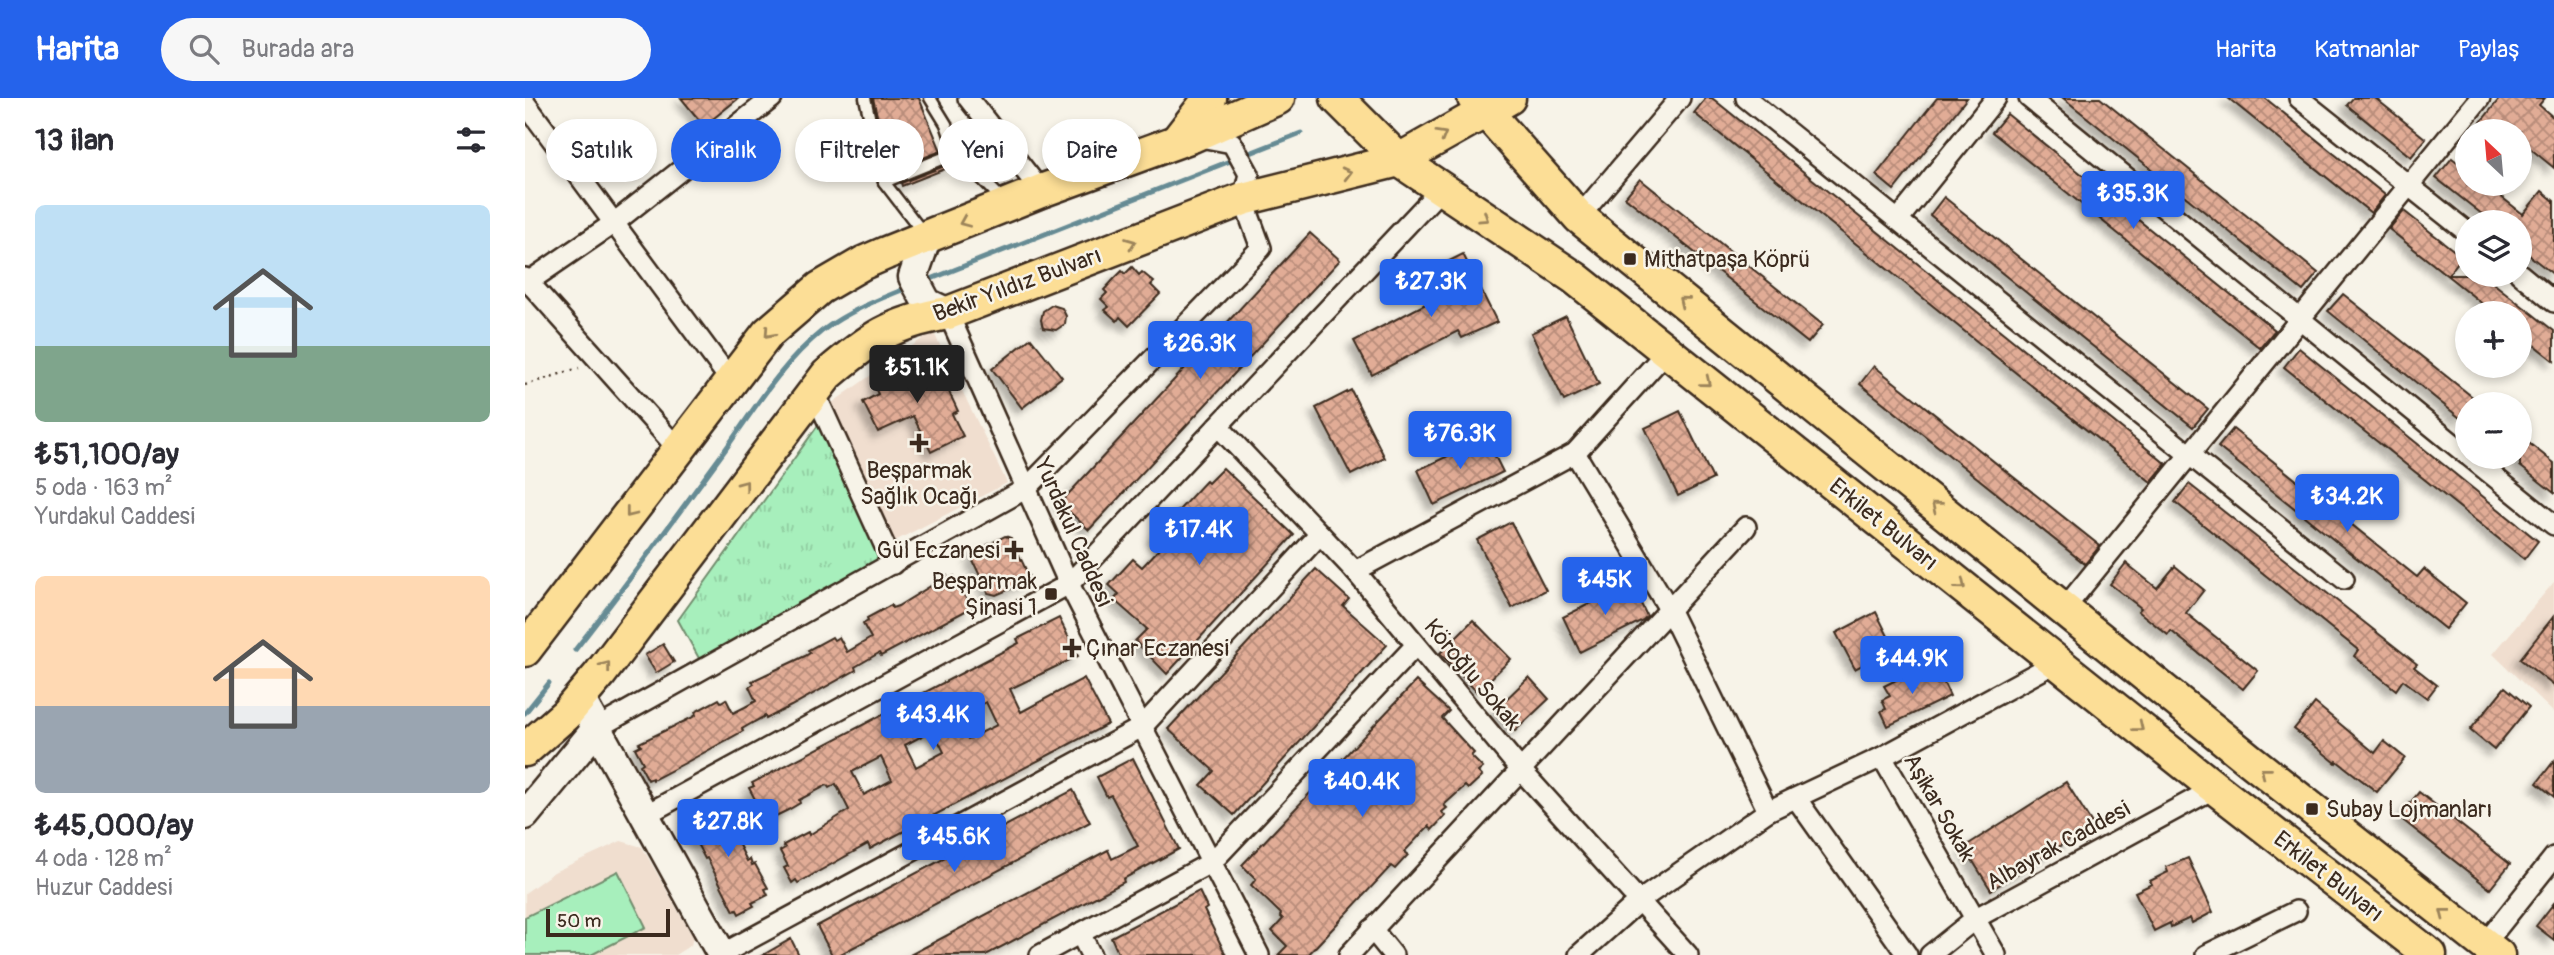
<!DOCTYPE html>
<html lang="tr">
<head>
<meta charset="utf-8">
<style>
	body { margin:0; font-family:Pangolin,sans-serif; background:#f7f7f7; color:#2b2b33; height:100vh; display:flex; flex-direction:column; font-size:26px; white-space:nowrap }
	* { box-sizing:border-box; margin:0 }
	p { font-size:23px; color:#7c7c81 }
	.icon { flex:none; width:38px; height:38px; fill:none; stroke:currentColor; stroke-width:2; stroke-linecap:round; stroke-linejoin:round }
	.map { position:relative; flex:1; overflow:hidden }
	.sheet { display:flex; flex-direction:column; background:#fff; width:525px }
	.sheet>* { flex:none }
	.banner { position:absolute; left:21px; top:21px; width:665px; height:63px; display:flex; gap:14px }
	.needle { width:46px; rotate:334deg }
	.fabs { position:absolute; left:1930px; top:21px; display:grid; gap:14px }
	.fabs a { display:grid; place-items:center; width:77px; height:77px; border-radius:50%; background:#fff; box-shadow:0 4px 10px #0003; font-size:35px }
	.scale { position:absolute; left:21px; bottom:18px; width:124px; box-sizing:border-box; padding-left:7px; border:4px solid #3b2a1e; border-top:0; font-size:19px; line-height:24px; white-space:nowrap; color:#3b2a1e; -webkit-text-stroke:5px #f7f3e8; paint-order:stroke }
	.price { position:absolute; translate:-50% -60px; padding:0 16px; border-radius:7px; background:#2563eb; color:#fff; font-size:23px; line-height:46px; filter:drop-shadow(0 2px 4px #0008) }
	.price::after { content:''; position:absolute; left:50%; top:42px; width:21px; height:16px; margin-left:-10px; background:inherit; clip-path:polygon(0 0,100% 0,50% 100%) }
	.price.selected { background:#222; color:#fff }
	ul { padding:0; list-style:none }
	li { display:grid; align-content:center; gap:14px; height:371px; padding:0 35px }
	li span { display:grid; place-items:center; height:217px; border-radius:10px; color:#555 }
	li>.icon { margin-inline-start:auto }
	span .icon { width:126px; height:126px; fill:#fffc; stroke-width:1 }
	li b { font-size:30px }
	h2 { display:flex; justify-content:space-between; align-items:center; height:84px; padding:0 35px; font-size:30px }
	.tag { padding:0 24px; border-radius:32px; background:#fff; box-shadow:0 4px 10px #0003; font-size:24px; line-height:63px }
	.tag.selected { background:#2563eb; color:#fff }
	header { display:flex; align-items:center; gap:42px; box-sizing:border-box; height:98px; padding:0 35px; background:#2563eb; color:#fff }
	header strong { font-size:33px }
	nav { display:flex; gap:38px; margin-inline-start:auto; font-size:24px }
	.search { width:490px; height:63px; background:#f7f7f7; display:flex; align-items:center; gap:18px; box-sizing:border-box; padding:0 24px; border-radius:38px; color:#7c7c81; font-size:26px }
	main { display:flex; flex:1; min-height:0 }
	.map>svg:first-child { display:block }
</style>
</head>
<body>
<header>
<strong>Harita</strong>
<div class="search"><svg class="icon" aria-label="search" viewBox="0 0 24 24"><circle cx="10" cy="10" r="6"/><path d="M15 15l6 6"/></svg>Burada ara</div>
<nav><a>Harita</a><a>Katmanlar</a><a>Paylaş</a></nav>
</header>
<main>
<section class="sheet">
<h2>13 ilan<svg class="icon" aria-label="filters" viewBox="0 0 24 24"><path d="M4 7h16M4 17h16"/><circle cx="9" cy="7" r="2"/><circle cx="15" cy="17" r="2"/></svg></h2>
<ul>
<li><span style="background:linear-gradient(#bfe0f5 65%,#7fa58c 0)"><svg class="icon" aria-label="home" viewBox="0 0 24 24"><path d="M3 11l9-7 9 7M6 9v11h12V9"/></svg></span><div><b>₺51,100/ay</b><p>5 oda · 163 m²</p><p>Yurdakul Caddesi</p></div></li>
<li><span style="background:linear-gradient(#ffd9b3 60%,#9aa5b1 0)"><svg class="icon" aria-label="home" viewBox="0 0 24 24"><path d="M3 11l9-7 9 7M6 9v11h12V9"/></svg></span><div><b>₺45,000/ay</b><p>4 oda · 128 m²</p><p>Huzur Caddesi</p></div></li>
</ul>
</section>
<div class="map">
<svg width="2029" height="857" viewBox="0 0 2029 857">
	<defs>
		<pattern id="park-tufts" width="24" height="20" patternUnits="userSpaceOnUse" patternTransform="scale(1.75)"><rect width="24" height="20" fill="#a7efbc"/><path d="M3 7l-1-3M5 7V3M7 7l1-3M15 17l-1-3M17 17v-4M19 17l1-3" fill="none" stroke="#91cda1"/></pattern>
		<pattern id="building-cross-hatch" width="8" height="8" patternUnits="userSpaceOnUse" patternTransform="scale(1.75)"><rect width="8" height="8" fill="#e1ac96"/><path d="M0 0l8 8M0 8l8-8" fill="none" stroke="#b88c7a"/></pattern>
		<filter id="shadow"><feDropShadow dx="-6" dy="6" stdDeviation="3.5" flood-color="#0004"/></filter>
	</defs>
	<rect width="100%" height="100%" fill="#f7f3e8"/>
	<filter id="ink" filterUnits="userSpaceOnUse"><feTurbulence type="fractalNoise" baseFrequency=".0143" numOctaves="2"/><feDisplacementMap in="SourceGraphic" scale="14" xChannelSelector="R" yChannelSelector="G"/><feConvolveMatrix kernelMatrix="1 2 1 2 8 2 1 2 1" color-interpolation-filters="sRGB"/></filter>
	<g filter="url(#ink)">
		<!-- built -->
		<g fill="#f0decf">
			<polygon points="408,233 482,385 370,443 307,305"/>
			<polygon points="2029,484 2029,615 1968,556"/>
			<polygon points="96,743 117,749 168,839 166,847 150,857 0,857 0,795 29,774"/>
		</g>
		<!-- grass -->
		<polygon fill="#a7efbc" stroke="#718c6d" stroke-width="2" points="93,773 121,829 66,857 0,857 0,819"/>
		<!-- park -->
		<polygon fill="url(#park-tufts)" stroke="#718c6d" stroke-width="2" points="294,326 367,464 176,564 153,522"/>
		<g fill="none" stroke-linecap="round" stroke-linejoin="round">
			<!-- stream -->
			<g stroke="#668b94" stroke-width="5">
				<polyline points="401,183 776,35"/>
				<path d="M 50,552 C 102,486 151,419 200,352 C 229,311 258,264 297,233 C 322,214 354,201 382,190"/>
				<polyline points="0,615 24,585"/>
			</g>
		</g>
		<!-- building -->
		<g fill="url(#building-cross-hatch)" stroke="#3b2a1e" stroke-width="2" fill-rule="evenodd" filter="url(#shadow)">
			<polygon points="156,0 214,0 179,28"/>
			<polygon points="348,0 394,0 416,53 370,71 356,35"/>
			<polygon points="1181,0 1187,0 1641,366 1626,384 1169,15"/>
			<polygon points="1412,0 1442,0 1369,92 1351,77"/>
			<polygon points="1538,0 1575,0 1793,175 1778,193"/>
			<polygon points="1703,0 1740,0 1860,97 1846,115"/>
			<polygon points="1828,0 1850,0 1901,41 1886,59 1822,7"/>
			<polygon points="1975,0 2020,0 2014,7 2029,20 2029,70 1995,42 1995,33 1968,33 1956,24"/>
			<polygon points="1482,16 1750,232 1735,250 1467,34"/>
			<polygon points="1927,60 1942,72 1942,86 1960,86 1998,116 2017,93 2029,103 2029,177 1995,150 1995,124 1967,124 1911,80"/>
			<polygon points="422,67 423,70 377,88 376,85"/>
			<polygon points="1115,81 1298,227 1283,245 1100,99"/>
			<polygon points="1419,99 1683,311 1668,329 1405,117"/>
			<polygon points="1879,113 1937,159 1923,177 1958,177 2029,233 2029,263 1995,236 1995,215 1969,215 1864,131"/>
			<polygon points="785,135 815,162 564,432 535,405"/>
			<polygon points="938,156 972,224 937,240 933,233 847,277 829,243 916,198 904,173"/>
			<polygon points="607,169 614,177 617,174 629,184 626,187 635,196 604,228 595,219 592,223 580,212 584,209 576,201 582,195 579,192 590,180 597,173 600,176"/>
			<polygon points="1818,196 1950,301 1946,306 1942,306 1942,310 1935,320 1803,213"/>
			<polygon points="527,207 537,210 541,218 540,226 531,232 518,230 516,222 518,213"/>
			<polygon points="1041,218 1074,286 1039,303 1006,235"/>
			<polygon points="506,240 537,279 497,310 467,271"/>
			<polygon points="1774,250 2013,443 1999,461 1759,269"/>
			<polygon points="409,262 433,313 427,316 438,338 406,354 388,318 353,334 338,304 353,296 350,290"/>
			<polygon points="1349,268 1575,448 1560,466 1335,286"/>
			<polygon points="826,292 860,360 826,377 791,310"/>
			<polygon points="1155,313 1188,381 1153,398 1120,330"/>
			<polygon points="1708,331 1892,479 1899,471 1941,505 1920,531 1693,349"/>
			<polygon points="1995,338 2029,365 2029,395 1995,368"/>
			<polygon points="961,340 978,374 909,407 893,372"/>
			<polygon points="698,370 769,437 642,576 610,543 622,531 589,502 594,496 584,487 608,461 617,469 637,448 628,440 681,383 683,385"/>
			<polygon points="1664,386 1892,566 1889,569 1912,587 1902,600 1878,582 1871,592 1829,558 1833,552 1650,404"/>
			<polygon points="986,424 1021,492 987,510 952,442"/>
			<polygon points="480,438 486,440 504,478 502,484 471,497 463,495 447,461 451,453"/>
			<polygon points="1601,465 1632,490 1650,468 1679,492 1661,515 1733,573 1718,591 1646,533 1643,537 1613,513 1616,510 1585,486"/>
			<polygon points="791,471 824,501 818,508 862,547 709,717 676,687 689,673 643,631"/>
			<polygon points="422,478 423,481 429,478 446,510 356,558 354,555 330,569 331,572 266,608 241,621 240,618 229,624 217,631 218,633 162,664 128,682 127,680 123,682 115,667 118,665 110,650 116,647 114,645 166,620 171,617 170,614 194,601 196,604 201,601 208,615 220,609 231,603 224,589 229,586 227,583 280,558 285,555 283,552 307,539 309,542 314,539 322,554 346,540 338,526 343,523 342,520 366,507 367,510 373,508"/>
			<polygon points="1106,485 1122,518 1118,522 1055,554 1038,519"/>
			<polygon points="1351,514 1369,550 1330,571 1311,535"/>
			<polygon points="2029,518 2029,588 1995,561"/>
			<path d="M 534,520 L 553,558 L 485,591 L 496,614 L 559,580 L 583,626 L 345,751 L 343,746 L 273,785 L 271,782 L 267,785 L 259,770 L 263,768 L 255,753 L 260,750 L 258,747 L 283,734 L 284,737 L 324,712 L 311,686 L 304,690 L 302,687 L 297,690 L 274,702 L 275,705 L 263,712 L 251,718 L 249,715 L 244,718 L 236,703 L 232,705 L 224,690 L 229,688 L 227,685 L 494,545 L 492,541 ZM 461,604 L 472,627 L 443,641 L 432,619 ZM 408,632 L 419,654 L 391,669 L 380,647 ZM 356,659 L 367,682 L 339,697 L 327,674 Z"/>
			<polygon points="948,522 986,561 952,594 915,555"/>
			<polygon points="138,546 149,564 131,575 120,557"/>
			<polygon points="1395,570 1400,581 1408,577 1412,586 1418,583 1425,598 1363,628 1356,613 1361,611 1357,602 1365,598 1359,588"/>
			<polygon points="1004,579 1024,601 990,633 970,612"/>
			<polygon points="891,583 924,613 917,620 949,655 946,658 958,670 953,674 957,678 943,691 940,688 919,707 922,710 917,714 920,718 907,732 904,728 899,733 879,754 883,757 870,771 866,768 783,857 753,857 762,848 747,833 758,821 755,818 756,816 726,787 731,781 717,767"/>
			<polygon points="1980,589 2004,609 1969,652 1945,632"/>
			<polygon points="1790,605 1850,655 1859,643 1880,660 1852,694 1812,663 1811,665 1769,631"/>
			<polygon points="608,660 654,751 598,781 599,784 461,857 385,857 583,752 587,761 613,748 586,697 582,699 572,679"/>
			<polygon points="2029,663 2029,699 2012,685"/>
			<polygon points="1541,684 1568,727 1466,792 1439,749"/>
			<polygon points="548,692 565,724 314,857 307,857 292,828"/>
			<polygon points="1894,694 1985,766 1965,791 1874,719"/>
			<polygon points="195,709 197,715 200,713 213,738 210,739 222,763 225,761 227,767 230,766 243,790 240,791 243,797 227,805 229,808 214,816 212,812 209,813 182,760 180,761 162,727 164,725 163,721 178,713 179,717"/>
			<polygon points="1663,760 1688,814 1667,825 1665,820 1646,829 1645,825 1629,833 1610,794 1627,786 1625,783 1643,774 1641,769"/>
			<polygon points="674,793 682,810 679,812 701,857 594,857 586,839"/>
			<polygon points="2029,805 2029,842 2011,828"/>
			<polygon points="266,841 274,857 238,857"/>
		</g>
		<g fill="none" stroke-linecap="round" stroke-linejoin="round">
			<!-- lane casing -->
			<g stroke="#3b2a1e" stroke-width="15">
				<g id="lane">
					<polyline points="340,0 359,84"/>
					<polyline points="405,0 421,26 431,55"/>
					<polyline points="399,136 359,84 431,55 478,102"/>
				</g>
			</g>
			<!-- street casing -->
			<g stroke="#3b2a1e" stroke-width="24">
				<g id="street">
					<polyline points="443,0 516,93"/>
					<polyline points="1221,0 1819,481"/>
					<polyline points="1504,0 1942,357"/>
					<polyline points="1774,0 1942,134"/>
					<polyline points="0,5 206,283"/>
					<polyline points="1054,119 1155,0"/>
					<polyline points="1373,122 1471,0"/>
					<polyline points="1995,176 2029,204"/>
					<polyline points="0,180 153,351"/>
					<polyline points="3,184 89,125 247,0"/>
					<polyline points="423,215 544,486 734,857"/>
					<polyline points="289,293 368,466"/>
					<polyline points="693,328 830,473 995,671 1163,857"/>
					<polyline points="1050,355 1144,511 1243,713"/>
					<polyline points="1945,359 2029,427"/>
					<polyline points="830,473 1050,355 1142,253"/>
					<polyline points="1539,511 1955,0"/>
					<polyline points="72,630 502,390 736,150 718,101 724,76 707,45 670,38"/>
					<polyline points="1357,659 1471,857"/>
					<polyline points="1271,700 1382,857"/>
					<polyline points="120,717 544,486 916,91"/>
					<polyline points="847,831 868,857"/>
					<polyline points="555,835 566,857"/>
					<polyline points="1959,847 2029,759"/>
					<polyline points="197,856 617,629 795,436"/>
					<polyline points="515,857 687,764 891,547"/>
					<polyline points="824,857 1221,429"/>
					<polyline points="1054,857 1114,803 1243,713 1357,659 1532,564"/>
					<polyline points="1405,857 1451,820 1690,690"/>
					<polyline points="1681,857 1771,813"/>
				</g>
			</g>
			<!-- secondary casing -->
			<g stroke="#3b2a1e" stroke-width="33">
				<g id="secondary">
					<polyline points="402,139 388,179 402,205 423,215"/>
					<polyline points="55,600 197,857"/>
					<polyline points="0,717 72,630"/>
				</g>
			</g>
			<!-- primary casing -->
			<g stroke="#3b2a1e" stroke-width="37">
				<g id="primary">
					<polyline points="812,0 874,62 1050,180 1690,690 1905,857"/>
					<polyline points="949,0 1054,119 1725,662 1973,857"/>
					<polyline points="654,40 685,0"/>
					<polyline points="0,552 243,235 295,190 338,165 361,155 516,93 667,38 753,0"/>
					<path d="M 0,652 L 41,616 L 75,576 L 302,277 C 345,240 366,225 423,215 L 718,101 L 874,62 L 984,0"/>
				</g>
			</g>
			<!-- path -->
			<polyline stroke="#3b2a1e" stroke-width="2.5" stroke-dasharray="2 5" stroke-linecap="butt" points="0,287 54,270"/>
			<!-- lane -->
			<use href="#lane" stroke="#f7f3e8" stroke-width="10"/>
			<!-- street -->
			<use href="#street" stroke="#f7f3e8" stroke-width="19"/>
			<!-- secondary -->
			<use href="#secondary" stroke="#f7f3e8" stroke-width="28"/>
			<!-- primary -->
			<use href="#primary" stroke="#fcde96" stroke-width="32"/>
		</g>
		<!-- one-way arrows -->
		<defs><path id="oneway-chevron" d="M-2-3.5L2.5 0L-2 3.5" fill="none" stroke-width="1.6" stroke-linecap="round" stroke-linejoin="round" transform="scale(1.75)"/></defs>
		<g stroke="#9c845a">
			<use href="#oneway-chevron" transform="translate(917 37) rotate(-30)"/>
			<use href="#oneway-chevron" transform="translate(822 75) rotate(-14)"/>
			<use href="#oneway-chevron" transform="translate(959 120) rotate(34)"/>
			<use href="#oneway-chevron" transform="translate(439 124) rotate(157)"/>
			<use href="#oneway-chevron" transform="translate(606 145) rotate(-21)"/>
			<use href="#oneway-chevron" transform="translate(1158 203) rotate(-141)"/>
			<use href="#oneway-chevron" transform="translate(244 235) rotate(132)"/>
			<use href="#oneway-chevron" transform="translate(1181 284) rotate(39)"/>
			<use href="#oneway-chevron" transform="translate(219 387) rotate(-53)"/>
			<use href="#oneway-chevron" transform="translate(1411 408) rotate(-141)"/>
			<use href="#oneway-chevron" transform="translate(105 415) rotate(128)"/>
			<use href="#oneway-chevron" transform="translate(1436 487) rotate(39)"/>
			<use href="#oneway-chevron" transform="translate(81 568) rotate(-52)"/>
			<use href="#oneway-chevron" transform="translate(1614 629) rotate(39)"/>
			<use href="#oneway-chevron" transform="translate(1740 674) rotate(-142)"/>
			<use href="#oneway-chevron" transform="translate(1919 815) rotate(-142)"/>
		</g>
	</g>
	<!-- markers -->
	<g fill="#3b2a1e" stroke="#f7f3e8" stroke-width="2.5">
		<rect x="1098" y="154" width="14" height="14" rx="3.5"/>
		<path d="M390.5 334.5h7v7h7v7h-7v7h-7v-7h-7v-7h7z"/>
		<path d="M485.5 441.5h7v7h7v7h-7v7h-7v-7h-7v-7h7z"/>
		<rect x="519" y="489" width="14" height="14" rx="3.5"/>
		<path d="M543.5 539.5h7v7h7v7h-7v7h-7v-7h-7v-7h7z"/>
		<rect x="1780" y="704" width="14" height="14" rx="3.5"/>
	</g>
	<g text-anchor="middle" stroke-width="5" stroke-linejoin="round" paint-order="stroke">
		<!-- poi labels -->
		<g font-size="23" fill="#3b2a1e" stroke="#f7f3e8" text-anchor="start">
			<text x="1119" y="169">Mithatpaşa Köprü</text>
			<text x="394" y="380" text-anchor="middle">Beşparmak<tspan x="394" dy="26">Sağlık Ocağı</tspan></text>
			<text x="475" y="460" text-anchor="end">Gül Eczanesi</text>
			<text x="512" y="491" text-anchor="end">Beşparmak<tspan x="512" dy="26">Şinasi 1</tspan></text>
			<text x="561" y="558">Çınar Eczanesi</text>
			<text x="1801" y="719">Subay Lojmanları</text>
		</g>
		<!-- street labels -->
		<g font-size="23" fill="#3b2a1e" stroke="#f7f3e8">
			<text transform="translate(492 186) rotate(-20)" y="8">Bekir Yıldız Bulvarı</text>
			<text transform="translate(1359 426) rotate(39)" y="8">Erkilet Bulvarı</text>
			<text transform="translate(549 434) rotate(66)" y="8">Yurdakul Caddesi</text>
			<text transform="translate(948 576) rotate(50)" y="8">Köroğlu Sokak</text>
			<text transform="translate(1415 709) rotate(60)" y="8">Aşikar Sokak</text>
			<text transform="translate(1533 747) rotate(-29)" y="8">Albayrak Caddesi</text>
			<text transform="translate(1804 778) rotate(38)" y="8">Erkilet Bulvarı</text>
		</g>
	</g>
</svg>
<div class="fabs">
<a><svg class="needle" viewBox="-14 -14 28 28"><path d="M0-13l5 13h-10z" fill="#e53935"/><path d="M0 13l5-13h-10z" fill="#7c7c81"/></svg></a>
<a><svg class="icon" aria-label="layers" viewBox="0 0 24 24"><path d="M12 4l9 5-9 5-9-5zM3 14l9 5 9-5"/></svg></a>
<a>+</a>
<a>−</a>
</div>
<div class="scale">50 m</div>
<b class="price" style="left:1608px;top:133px">₺35.3K</b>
<b class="price" style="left:906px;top:221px">₺27.3K</b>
<b class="price" style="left:675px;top:283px">₺26.3K</b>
<b class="price selected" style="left:392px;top:307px">₺51.1K</b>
<b class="price" style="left:935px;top:373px">₺76.3K</b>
<b class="price" style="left:1822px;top:436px">₺34.2K</b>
<b class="price" style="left:674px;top:469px">₺17.4K</b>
<b class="price" style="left:1080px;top:519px">₺45K</b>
<b class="price" style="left:1387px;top:598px">₺44.9K</b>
<b class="price" style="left:408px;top:654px">₺43.4K</b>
<b class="price" style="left:837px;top:721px">₺40.4K</b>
<b class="price" style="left:203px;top:761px">₺27.8K</b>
<b class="price" style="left:429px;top:776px">₺45.6K</b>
<div class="banner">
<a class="tag">Satılık</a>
<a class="tag selected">Kiralık</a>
<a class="tag">Filtreler</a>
<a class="tag">Yeni</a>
<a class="tag">Daire</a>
</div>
</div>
</main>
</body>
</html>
